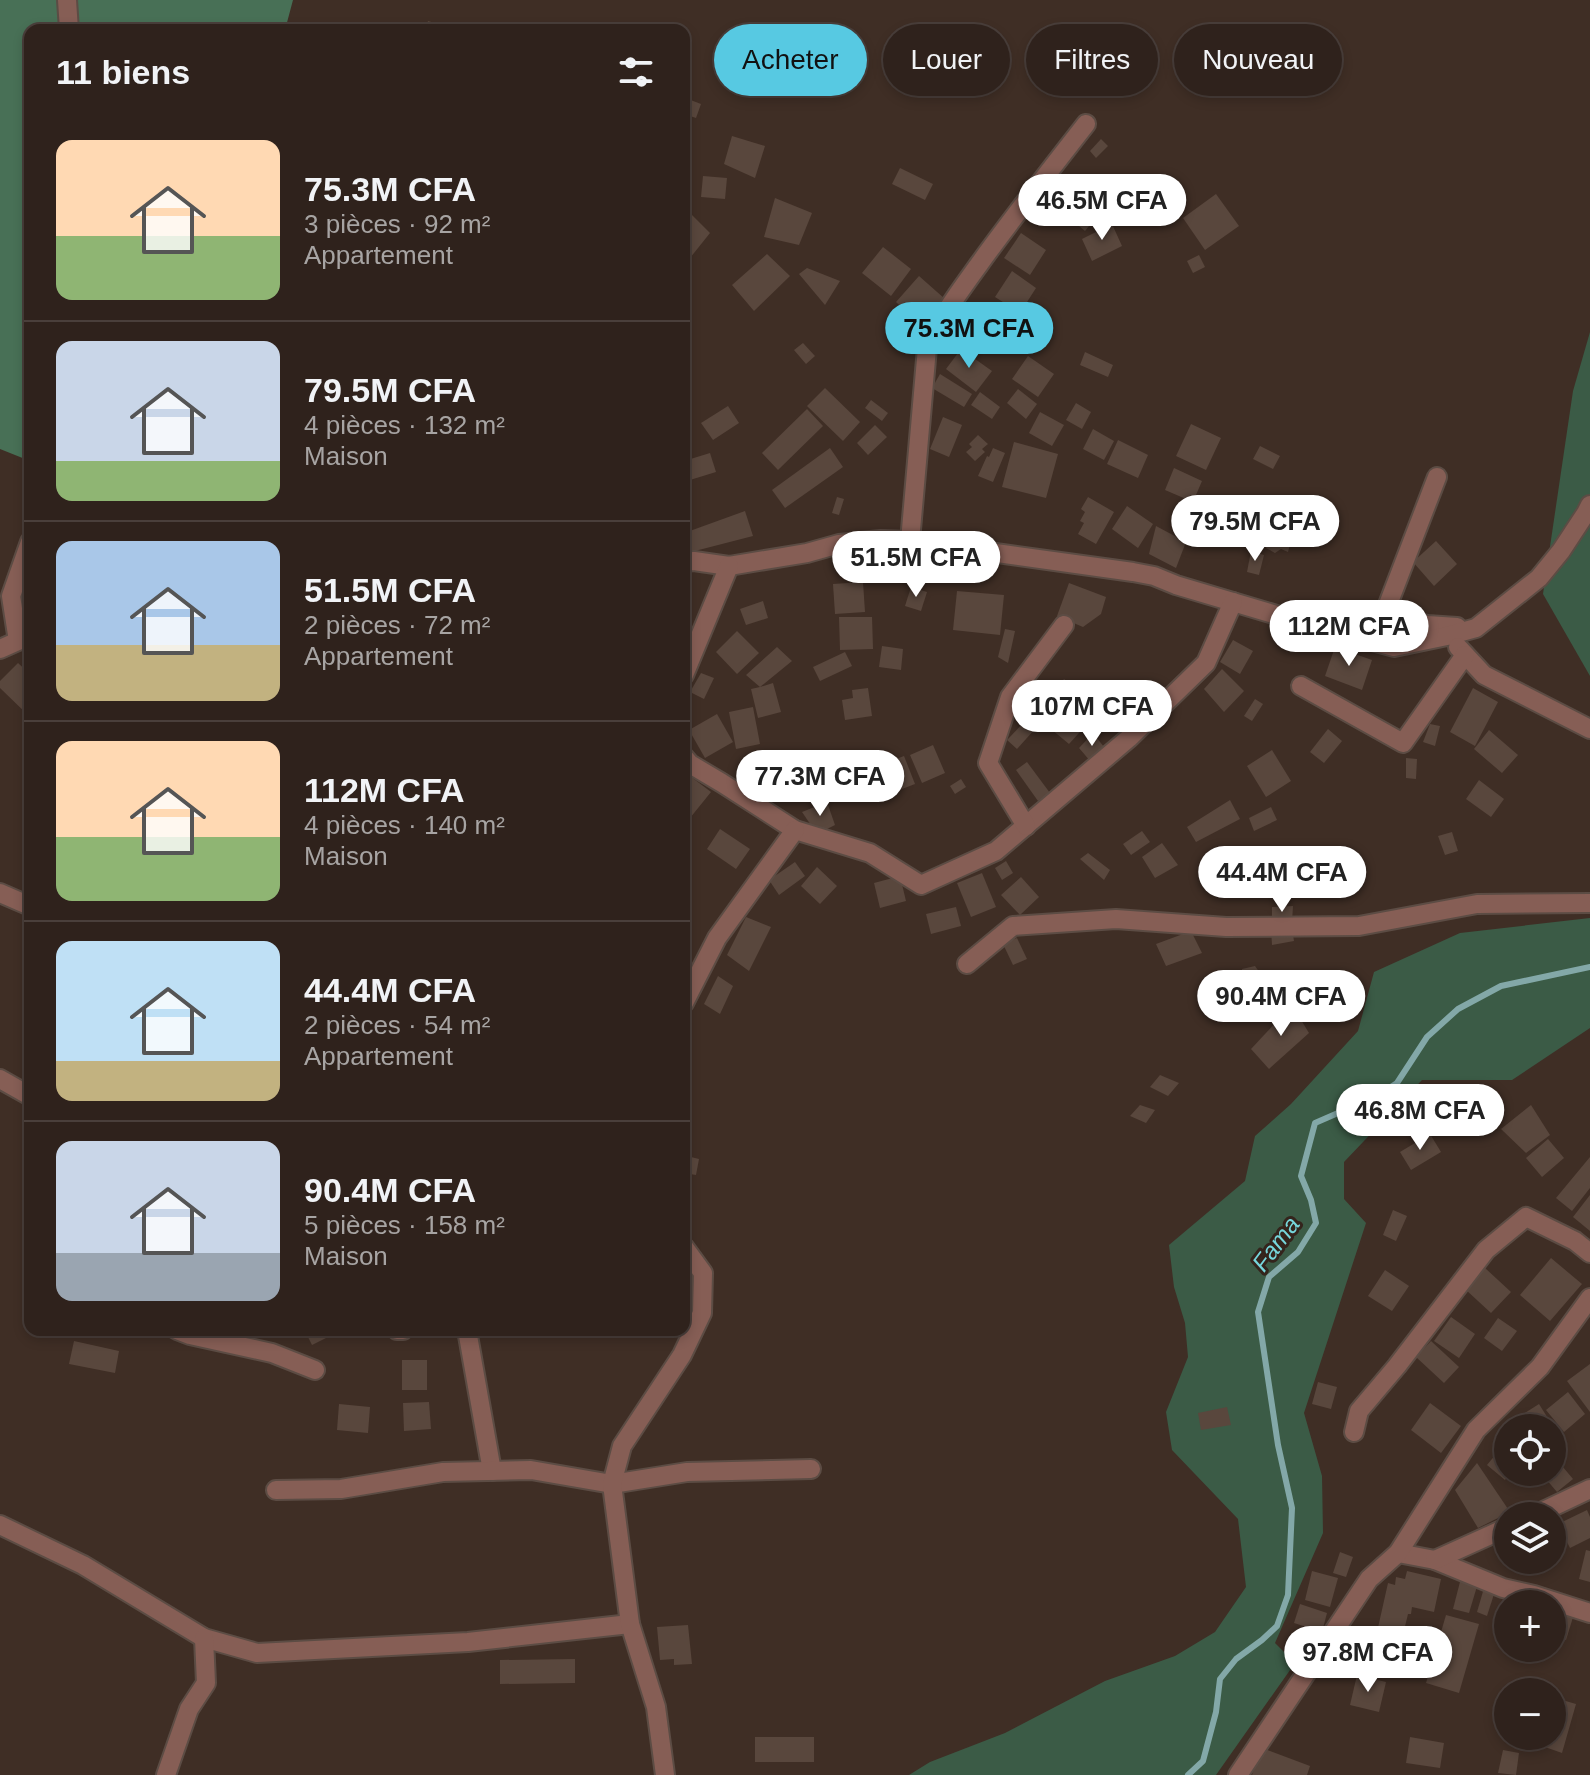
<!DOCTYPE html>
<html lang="fr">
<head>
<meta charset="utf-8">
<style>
	body { margin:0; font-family:Helvetica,sans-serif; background:#372a25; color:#f1f3f6; height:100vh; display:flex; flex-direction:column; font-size:30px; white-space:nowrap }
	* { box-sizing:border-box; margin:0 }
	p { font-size:26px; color:#a7a4a3 }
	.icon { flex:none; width:44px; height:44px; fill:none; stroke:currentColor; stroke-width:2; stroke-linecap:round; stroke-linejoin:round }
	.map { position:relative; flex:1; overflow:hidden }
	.panel { position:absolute; left:24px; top:24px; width:666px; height:1312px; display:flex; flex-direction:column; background:#2f221c; border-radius:16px; box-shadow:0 4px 12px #0003,0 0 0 2px #4a3f3b }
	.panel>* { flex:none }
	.hud { position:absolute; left:714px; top:24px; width:756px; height:72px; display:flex; gap:16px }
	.controls { position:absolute; left:1494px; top:1414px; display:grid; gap:16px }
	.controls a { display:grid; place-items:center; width:72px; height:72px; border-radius:50%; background:#2f221c; box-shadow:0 4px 12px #0003,0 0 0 2px #4a3f3b; font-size:40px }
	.price { position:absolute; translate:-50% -68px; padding:0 18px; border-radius:28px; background:#fff; color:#222; font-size:26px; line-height:52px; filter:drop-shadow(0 2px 4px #0008) }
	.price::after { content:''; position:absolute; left:50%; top:48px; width:24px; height:18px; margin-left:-12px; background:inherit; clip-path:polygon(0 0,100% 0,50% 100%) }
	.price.current { background:#57c9e2; color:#111 }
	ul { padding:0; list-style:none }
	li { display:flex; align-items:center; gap:24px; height:200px; padding:0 32px }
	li+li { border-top:2px solid #4a3f3b }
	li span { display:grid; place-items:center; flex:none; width:224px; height:160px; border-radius:16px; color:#555 }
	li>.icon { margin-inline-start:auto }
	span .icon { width:96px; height:96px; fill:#fffc; stroke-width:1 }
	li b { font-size:34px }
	h2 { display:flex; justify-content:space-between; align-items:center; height:96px; padding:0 32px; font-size:34px }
	.chip { padding:0 28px; border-radius:36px; background:#2f221c; box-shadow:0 4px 12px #0003,0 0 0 2px #4a3f3b; font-size:28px; line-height:72px }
	.chip.current { background:#57c9e2; color:#111 }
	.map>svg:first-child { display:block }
</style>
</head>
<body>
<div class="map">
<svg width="1590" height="1775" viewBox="0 0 1590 1775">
	<rect width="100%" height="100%" fill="#3f2e25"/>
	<!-- green -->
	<g fill="#3b5b46">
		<polygon points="1590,332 1590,676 1543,594 1573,391"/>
		<polygon points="1590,918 1590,1028 1512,1080 1422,1080 1344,1162 1344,1199 1366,1223 1304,1413 1322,1476 1323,1533 1275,1643 1295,1663 1216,1775 909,1775 930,1762 1005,1733 1105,1681 1175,1656 1215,1632 1246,1587 1238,1519 1172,1450 1166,1412 1188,1357 1185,1323 1174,1287 1169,1245 1245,1181 1255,1136 1291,1104 1358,1031 1374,972 1460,933"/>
	</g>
	<!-- forest -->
	<polygon fill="#487056" points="0,0 293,0 285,30 30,30 30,461 0,449"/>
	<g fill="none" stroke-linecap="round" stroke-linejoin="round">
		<!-- stream -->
		<polyline stroke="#83a8a8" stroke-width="6" points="1188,1775 1203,1761 1216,1712 1220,1679 1236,1659 1262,1640 1277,1626 1288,1595 1292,1508 1278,1445 1258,1312 1269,1277 1298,1252 1316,1223 1311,1200 1301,1176 1315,1123 1377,1096 1397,1083 1427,1037 1458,1009 1501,986 1590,967"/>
	</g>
	<!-- building -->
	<g fill="#59473d">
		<polygon points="428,21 438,24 436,30 425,30"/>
		<polygon points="688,99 701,104 696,118 684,114"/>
		<polygon points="732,136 765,146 755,178 724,164"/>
		<polygon points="1101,139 1108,146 1096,158 1090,151"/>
		<polygon points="900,168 933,184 925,200 892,184"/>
		<polygon points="703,176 727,178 725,199 701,197"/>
		<polygon points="1216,194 1239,226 1205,250 1183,218"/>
		<polygon points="775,198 812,213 799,245 764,237"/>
		<polygon points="1080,211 1093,221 1085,231 1073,221"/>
		<polygon points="690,213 710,233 690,258 684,252 684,223"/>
		<polygon points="1112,224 1122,246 1092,261 1082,239"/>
		<polygon points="1021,233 1046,250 1030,275 1004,258"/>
		<polygon points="883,247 911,269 891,296 862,273"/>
		<polygon points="767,254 790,276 754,311 732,285"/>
		<polygon points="1199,255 1205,267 1193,273 1187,261"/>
		<polygon points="807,268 840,281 825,305 799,274"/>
		<polygon points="1012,271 1036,288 1020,313 995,297"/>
		<polygon points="919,276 945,299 934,312 928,306 915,320 896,302"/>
		<polygon points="967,314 990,330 973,355 954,342 964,329 959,325"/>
		<polygon points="803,343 815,356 806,364 794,350"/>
		<polygon points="961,349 992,371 976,392 946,369"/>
		<polygon points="1085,352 1113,365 1108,377 1080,365"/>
		<polygon points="1028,356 1054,374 1038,397 1012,379"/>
		<polygon points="940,374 972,394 964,407 932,388"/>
		<polygon points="825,388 860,422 843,441 807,406"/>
		<polygon points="1018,389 1037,404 1026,419 1007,403"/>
		<polygon points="980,392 1000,407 992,419 971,405"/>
		<polygon points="871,400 888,413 882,421 865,408"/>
		<polygon points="1076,403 1091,412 1082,429 1066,420"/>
		<polygon points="728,406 739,423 713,440 701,423"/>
		<polygon points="807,409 823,426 778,470 762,453"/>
		<polygon points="1040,412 1064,425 1052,446 1029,433"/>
		<polygon points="943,417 962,425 949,457 930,449"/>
		<polygon points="1191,424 1221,438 1206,470 1176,456"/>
		<polygon points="875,425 887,437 868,455 857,443"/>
		<polygon points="1093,429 1114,441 1104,460 1083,449"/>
		<polygon points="978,435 988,444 982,449 985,452 975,461 966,452 972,447 969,444"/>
		<polygon points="1118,440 1148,455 1138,478 1107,464"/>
		<polygon points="1014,442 1058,454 1046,498 1002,487"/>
		<polygon points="1260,446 1280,456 1273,469 1253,459"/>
		<polygon points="830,448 843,467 785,508 772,490"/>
		<polygon points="993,448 1005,453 993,482 978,476 987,456 989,457"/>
		<polygon points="710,453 716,472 690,480 684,461"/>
		<polygon points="1174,468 1202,481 1193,502 1165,490"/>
		<polygon points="837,497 844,499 839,515 832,513"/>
		<polygon points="1088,497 1114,512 1096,544 1078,534 1084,523 1080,521 1085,512 1081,509"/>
		<polygon points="1127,506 1153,524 1138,548 1112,529"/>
		<polygon points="1304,506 1334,512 1331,535 1297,528"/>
		<polygon points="1274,508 1298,515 1288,552 1281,549 1275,553 1266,548"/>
		<polygon points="745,511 753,536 691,552 687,532"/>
		<polygon points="1156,526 1186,542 1176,568 1149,554"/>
		<polygon points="1436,541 1457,564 1434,586 1413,562"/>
		<polygon points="890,547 892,569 879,569 878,548"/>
		<polygon points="1251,551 1264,555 1259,575 1247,572"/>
		<polygon points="863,582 865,612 835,614 833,584"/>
		<polygon points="1069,583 1106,597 1101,614 1083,627 1057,616"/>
		<polygon points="911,587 927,592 921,611 905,606"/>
		<polygon points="957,591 1004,595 1000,635 953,630"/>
		<polygon points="763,601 768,618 746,625 740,609"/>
		<polygon points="839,617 872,617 873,649 840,650"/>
		<polygon points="1005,629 1015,631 1008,663 998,657"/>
		<polygon points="737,631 759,653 737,674 716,652"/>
		<polygon points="1233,640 1253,651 1240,674 1220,662"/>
		<polygon points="882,646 903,649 901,670 879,667"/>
		<polygon points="777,647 792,661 760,687 773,683 781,712 758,718 751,689 760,687 746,675"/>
		<polygon points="1335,647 1372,660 1362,690 1325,676"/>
		<polygon points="845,652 852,666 820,681 813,667"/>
		<polygon points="18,663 30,674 30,717 0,688 0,681"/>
		<polygon points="1222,669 1244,691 1224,712 1204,689"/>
		<polygon points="701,673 714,678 704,699 690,692"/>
		<polygon points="1064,679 1076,688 1056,708 1048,701"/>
		<polygon points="868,688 872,716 845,720 842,700 853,698 852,690"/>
		<polygon points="1473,688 1498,702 1475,746 1450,732"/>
		<polygon points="1255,699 1263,704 1252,721 1244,716"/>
		<polygon points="1064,702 1088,723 1069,744 1045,724"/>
		<polygon points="753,707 760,744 736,749 729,712"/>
		<polygon points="717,714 733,742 705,758 689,730"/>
		<polygon points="1026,720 1035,729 1017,749 1007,740"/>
		<polygon points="1430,724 1440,726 1435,746 1423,742"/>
		<polygon points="1328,729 1342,741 1324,763 1310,752"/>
		<polygon points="1489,730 1518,755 1502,773 1474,749"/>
		<polygon points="1093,733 1104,747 1091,762 1079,748"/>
		<polygon points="933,745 945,773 922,783 910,755"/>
		<polygon points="1272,750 1291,781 1266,797 1247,766"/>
		<polygon points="904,756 915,784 889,794 878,766"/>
		<polygon points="1406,758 1417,759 1416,779 1406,778"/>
		<polygon points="1027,762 1050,793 1038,801 1016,770"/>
		<polygon points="690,776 711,792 690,818 684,814 684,784"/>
		<polygon points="961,779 966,787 955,794 950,786"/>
		<polygon points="1479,780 1504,799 1491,817 1466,799"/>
		<polygon points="1230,800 1240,819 1196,842 1187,827"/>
		<polygon points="827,802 835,825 817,834 802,812"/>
		<polygon points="1271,807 1277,820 1254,831 1249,818"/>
		<polygon points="720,829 750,849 736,869 707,849"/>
		<polygon points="1142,831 1150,842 1131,855 1123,844"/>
		<polygon points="1452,832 1458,851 1445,855 1438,836"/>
		<polygon points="1162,843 1178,865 1155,878 1142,857"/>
		<polygon points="1088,853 1110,870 1104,880 1080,859"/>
		<polygon points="1006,861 1013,873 1002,880 995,868"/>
		<polygon points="795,862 805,876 779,895 769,880"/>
		<polygon points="817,867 837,886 820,904 801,886"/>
		<polygon points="982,873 996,907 971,917 957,883"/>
		<polygon points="900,876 906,901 880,908 874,883"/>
		<polygon points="1021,877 1039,897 1020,915 1001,895"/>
		<polygon points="1293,906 1292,922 1272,922 1272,907"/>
		<polygon points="956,907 961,926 931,934 926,914"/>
		<polygon points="746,917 771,927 749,971 727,955"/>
		<polygon points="1271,929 1292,929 1294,941 1272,945"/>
		<polygon points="1191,931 1202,953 1166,966 1156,944"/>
		<polygon points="1017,938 1027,959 1013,965 1003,944"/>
		<polygon points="1255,966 1260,973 1273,971 1262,993 1243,997 1242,969"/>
		<polygon points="718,976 733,986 720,1014 704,1004"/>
		<polygon points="1292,1005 1309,1033 1269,1069 1251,1049"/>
		<polygon points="1160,1075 1179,1083 1168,1096 1150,1087"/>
		<polygon points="1140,1105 1155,1110 1146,1123 1130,1116"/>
		<polygon points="1531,1105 1550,1135 1526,1153 1501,1129"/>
		<polygon points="1430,1134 1441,1152 1411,1170 1400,1152"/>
		<polygon points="1548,1139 1564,1158 1542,1177 1526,1158"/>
		<polygon points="687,1156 699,1159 696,1175 684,1173"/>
		<polygon points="1590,1157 1590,1188 1572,1211 1556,1198"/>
		<polygon points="1590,1195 1590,1231 1573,1217"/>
		<polygon points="1393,1210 1407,1216 1396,1241 1383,1235"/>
		<polygon points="1551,1258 1582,1284 1550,1321 1520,1295"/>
		<polygon points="1485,1268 1511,1292 1491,1313 1465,1289"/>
		<polygon points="1385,1270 1409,1286 1392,1311 1368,1296"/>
		<polygon points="1451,1317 1475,1334 1459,1358 1434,1341"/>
		<polygon points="1498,1318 1517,1331 1502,1351 1484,1338"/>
		<polygon points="312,1330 342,1330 312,1345 306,1333"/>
		<polygon points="74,1341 119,1351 115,1373 69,1364"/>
		<polygon points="1431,1341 1459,1367 1444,1383 1416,1357"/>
		<rect x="402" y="1360" width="25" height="30"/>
		<polygon points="1590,1364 1590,1412 1567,1381"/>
		<polygon points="1318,1382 1337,1387 1331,1409 1312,1404"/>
		<polygon points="1568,1392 1585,1414 1564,1432 1546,1410"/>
		<polygon points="429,1402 431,1429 404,1431 403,1403"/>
		<polygon points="1430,1403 1461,1426 1441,1453 1411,1430"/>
		<polygon points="339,1404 370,1407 368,1433 337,1430"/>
		<polygon points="1539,1404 1559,1436 1552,1440 1552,1428 1508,1428 1508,1433 1504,1426"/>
		<polygon points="1227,1407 1231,1425 1201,1430 1198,1413"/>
		<polygon points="1505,1443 1508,1445 1508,1472 1511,1472 1505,1480 1487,1465"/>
		<polygon points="1552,1454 1573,1479 1557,1492 1540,1472 1552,1472"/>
		<polygon points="1477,1463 1510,1512 1478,1528 1455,1490"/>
		<polygon points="1587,1510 1590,1517 1590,1538 1570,1548 1558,1524"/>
		<polygon points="1505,1542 1508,1543 1508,1560 1499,1557"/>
		<polygon points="1586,1550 1590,1551 1590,1582 1579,1579"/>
		<polygon points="1340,1552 1353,1557 1346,1577 1333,1573"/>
		<polygon points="1509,1560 1546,1560 1541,1572"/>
		<polygon points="1312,1571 1338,1578 1330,1607 1305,1600"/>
		<polygon points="1407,1571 1441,1579 1434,1612 1412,1607 1411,1614 1408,1614 1400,1647 1375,1641 1388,1583 1395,1585 1396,1577 1405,1579"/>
		<polygon points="1461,1578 1478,1583 1469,1613 1453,1609"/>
		<polygon points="1484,1588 1495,1591 1487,1616 1477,1612"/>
		<polygon points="1300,1604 1327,1613 1322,1632 1294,1623"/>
		<polygon points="1552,1607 1574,1614 1566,1640 1552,1636"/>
		<polygon points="1446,1615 1479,1624 1459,1693 1426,1683"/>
		<polygon points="688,1625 692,1664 674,1665 674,1659 660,1660 657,1627"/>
		<polygon points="575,1659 575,1683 500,1684 500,1660"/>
		<polygon points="1357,1675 1386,1682 1379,1712 1350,1705"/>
		<polygon points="1507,1686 1528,1691 1527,1692 1508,1692 1508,1703 1503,1702"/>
		<polygon points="1552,1697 1576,1704 1562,1753 1545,1747 1548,1736 1552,1736"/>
		<rect x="755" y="1737" width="59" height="25"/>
		<polygon points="1410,1737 1444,1743 1440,1768 1406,1763"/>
		<polygon points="1262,1748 1310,1766 1307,1775 1252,1775"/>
		<polygon points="1503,1750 1519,1753 1516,1775 1498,1773"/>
	</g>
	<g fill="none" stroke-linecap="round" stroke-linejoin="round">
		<!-- minor casing -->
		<g stroke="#5c4c44" stroke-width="22">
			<g id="minor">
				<polyline points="67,0 69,30"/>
				<polyline points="1437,477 1384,615 1427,625 1457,627"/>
				<path d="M 910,541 L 927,348 C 940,317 960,291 980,263 C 1014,216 1050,170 1086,124"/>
				<polyline points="684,562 694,561 729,566 807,553 839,544 881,540 910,541 1133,572 1154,576 1176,585 1280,616 1394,647 1447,636 1476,628 1539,578 1561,551 1586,513 1590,505"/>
				<polyline points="1458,647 1484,675 1590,729"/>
				<polyline points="0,649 18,641 11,596 30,542"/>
				<polyline points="684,675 729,566"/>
				<polyline points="1301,686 1403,743 1465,655"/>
				<polyline points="684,757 690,764 722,783 795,830 870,853 921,885 996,851 1129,738 1206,663 1233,602"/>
				<polyline points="1026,826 988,763 1010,697 1064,625"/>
				<polyline points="0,893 30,906"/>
				<polyline points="967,964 1013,926 1116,919 1226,927 1359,926 1477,904 1590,903"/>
				<polyline points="684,1003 717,938 795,830"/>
				<polyline points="0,1079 30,1096"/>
				<polyline points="177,1330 190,1335 272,1353 315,1370"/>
				<polyline points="397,1330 403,1330"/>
				<polyline points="467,1330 492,1471"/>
				<polyline points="1354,1432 1359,1411 1397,1366 1486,1250 1526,1217 1575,1241 1590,1253"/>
				<polyline points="276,1490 341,1489 443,1472 531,1470 612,1484 687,1472 811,1469"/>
				<polyline points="1533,1516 1590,1489"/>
				<polyline points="0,1525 83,1565 204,1638 257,1653 468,1642 630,1624"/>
				<polyline points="1398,1553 1435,1560 1503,1588 1534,1595 1590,1613"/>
				<polyline points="1435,1560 1508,1527"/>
				<polyline points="166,1775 189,1709 206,1683 204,1638"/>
				<polyline points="665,1775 656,1707 630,1624 612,1484 622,1446 682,1355 702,1313 703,1273 684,1247"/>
				<polyline points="1238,1775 1369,1579 1398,1553 1476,1430 1540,1367 1590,1298"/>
			</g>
		</g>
		<!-- minor -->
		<use href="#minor" stroke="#865e55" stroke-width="18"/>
	</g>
	<g text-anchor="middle" stroke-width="6" stroke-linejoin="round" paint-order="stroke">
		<!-- water labels -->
		<g font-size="24" font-style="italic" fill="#76d6db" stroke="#34241c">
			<text transform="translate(1276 1244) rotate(-53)" y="8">Fama</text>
		</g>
	</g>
</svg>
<div class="controls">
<a><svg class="icon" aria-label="locate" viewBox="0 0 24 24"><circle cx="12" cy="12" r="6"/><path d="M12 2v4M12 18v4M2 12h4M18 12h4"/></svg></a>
<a><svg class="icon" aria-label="layers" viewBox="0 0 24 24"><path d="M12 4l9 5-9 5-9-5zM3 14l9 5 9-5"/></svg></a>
<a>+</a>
<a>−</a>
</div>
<b class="price" style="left:1102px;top:242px">46.5M CFA</b>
<b class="price current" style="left:969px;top:370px">75.3M CFA</b>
<b class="price" style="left:1255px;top:563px">79.5M CFA</b>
<b class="price" style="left:916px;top:599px">51.5M CFA</b>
<b class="price" style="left:1349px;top:668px">112M CFA</b>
<b class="price" style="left:1092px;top:748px">107M CFA</b>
<b class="price" style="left:820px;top:818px">77.3M CFA</b>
<b class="price" style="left:1282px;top:914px">44.4M CFA</b>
<b class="price" style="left:1281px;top:1038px">90.4M CFA</b>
<b class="price" style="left:1420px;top:1152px">46.8M CFA</b>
<b class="price" style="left:1368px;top:1694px">97.8M CFA</b>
<div class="hud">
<a class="chip current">Acheter</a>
<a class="chip">Louer</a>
<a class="chip">Filtres</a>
<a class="chip">Nouveau</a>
</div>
<section class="panel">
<h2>11 biens<svg class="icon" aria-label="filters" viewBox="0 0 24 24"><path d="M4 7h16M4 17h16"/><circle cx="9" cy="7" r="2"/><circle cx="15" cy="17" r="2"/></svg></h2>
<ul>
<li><span style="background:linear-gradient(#ffd9b3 60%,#8fb573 0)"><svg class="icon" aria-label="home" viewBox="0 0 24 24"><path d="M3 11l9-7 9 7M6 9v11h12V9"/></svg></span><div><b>75.3M CFA</b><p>3 pièces · 92 m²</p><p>Appartement</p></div></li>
<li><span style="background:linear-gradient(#c9d6e8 75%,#8fb573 0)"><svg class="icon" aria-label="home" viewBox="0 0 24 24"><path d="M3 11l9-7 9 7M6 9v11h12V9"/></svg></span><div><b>79.5M CFA</b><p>4 pièces · 132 m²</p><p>Maison</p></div></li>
<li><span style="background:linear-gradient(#a9c7e8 65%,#c2b280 0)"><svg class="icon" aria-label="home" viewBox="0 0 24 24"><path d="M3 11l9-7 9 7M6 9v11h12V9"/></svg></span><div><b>51.5M CFA</b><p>2 pièces · 72 m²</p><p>Appartement</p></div></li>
<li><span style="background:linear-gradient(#ffd9b3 60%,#8fb573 0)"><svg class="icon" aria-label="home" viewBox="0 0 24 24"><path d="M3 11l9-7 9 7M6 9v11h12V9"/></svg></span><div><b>112M CFA</b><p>4 pièces · 140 m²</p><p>Maison</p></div></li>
<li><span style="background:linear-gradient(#bfe0f5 75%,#c2b280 0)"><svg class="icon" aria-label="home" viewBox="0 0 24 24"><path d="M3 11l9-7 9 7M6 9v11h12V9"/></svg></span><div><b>44.4M CFA</b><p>2 pièces · 54 m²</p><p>Appartement</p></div></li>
<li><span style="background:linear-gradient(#c9d6e8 70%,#9aa5b1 0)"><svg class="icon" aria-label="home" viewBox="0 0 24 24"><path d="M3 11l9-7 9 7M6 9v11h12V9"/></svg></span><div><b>90.4M CFA</b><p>5 pièces · 158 m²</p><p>Maison</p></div></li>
</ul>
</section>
</div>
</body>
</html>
